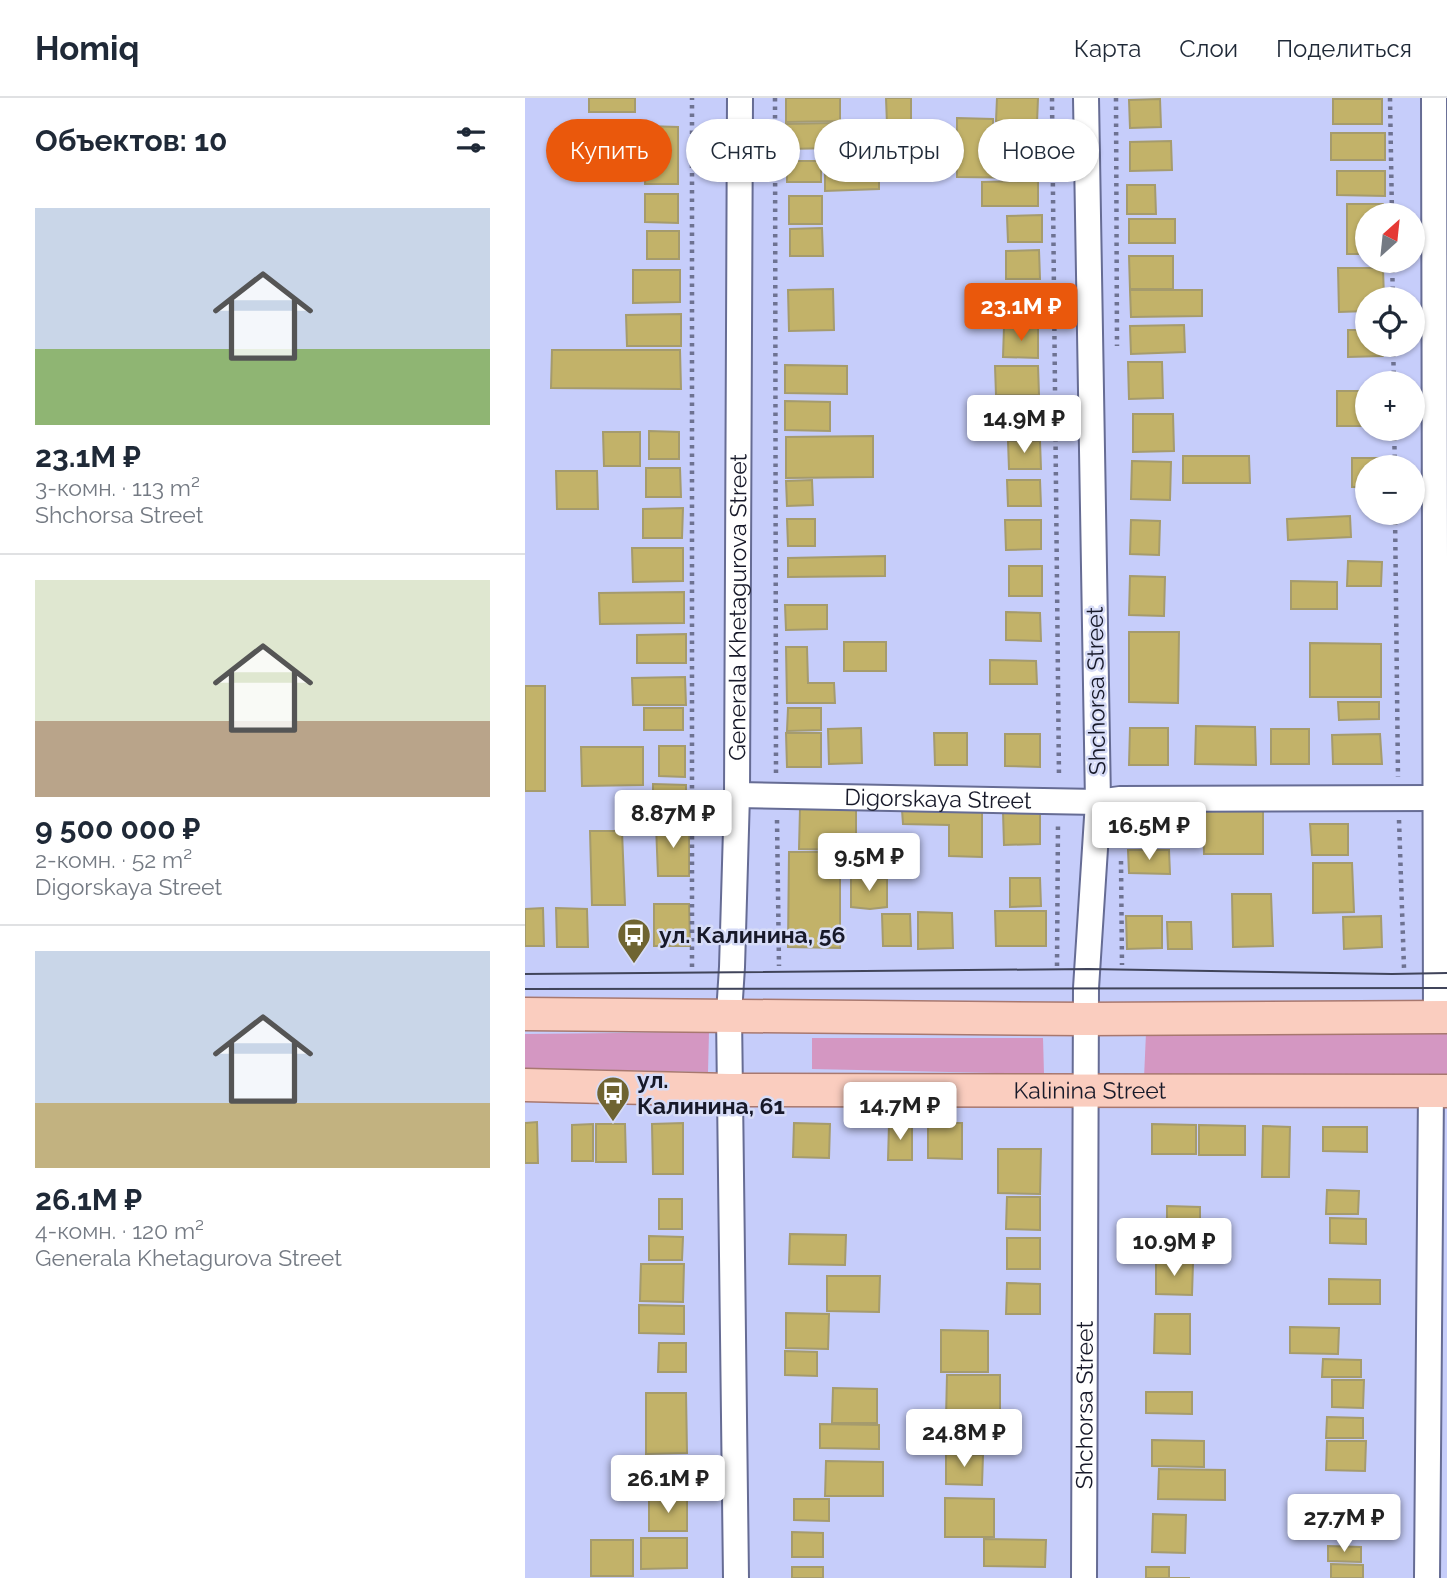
<!DOCTYPE html>
<html lang="ru">
<head>
<meta charset="utf-8">
<style>
	body { margin:0; font-family:Raleway,sans-serif; background:#f2f2f3; color:#1f2937; height:100vh; display:flex; flex-direction:column; font-size:26px; white-space:nowrap }
	* { box-sizing:border-box; margin:0 }
	p { font-size:23px; color:#747a83 }
	.icon { flex:none; width:38px; height:38px; fill:none; stroke:currentColor; stroke-width:2; stroke-linecap:round; stroke-linejoin:round }
	.map { position:relative; flex:1; overflow:hidden }
	.details { display:flex; flex-direction:column; background:#fff; width:525px }
	.details>* { flex:none }
	.banner { position:absolute; left:21px; top:21px; width:665px; height:63px; display:flex; gap:14px }
	.needle { width:46px; rotate:27deg }
	.controls { position:absolute; left:830px; top:105px; display:grid; gap:14px }
	.controls a { display:grid; place-items:center; width:70px; height:70px; border-radius:50%; background:#fff; box-shadow:0 2px 5px #0004; font-size:35px }
	.price { position:absolute; translate:-50% -60px; padding:0 16px; border-radius:7px; background:#fff; color:#222; font-size:23px; line-height:46px; filter:drop-shadow(0 2px 4px #0008) }
	.price::after { content:''; position:absolute; left:50%; top:42px; width:21px; height:16px; margin-left:-10px; background:inherit; clip-path:polygon(0 0,100% 0,50% 100%) }
	.price.active { background:#ea580c; color:#fff }
	ul { padding:0; list-style:none }
	li { display:grid; align-content:center; gap:14px; height:371px; padding:0 35px }
	li+li { border-top:2px solid #e0e1e3 }
	li span { display:grid; place-items:center; height:217px; border-radius:0px; color:#555 }
	li>.icon { margin-inline-start:auto }
	span .icon { width:126px; height:126px; fill:#fffc; stroke-width:1 }
	li b { font-size:30px }
	h2 { display:flex; justify-content:space-between; align-items:center; height:84px; padding:0 35px; font-size:30px }
	.tag { padding:0 24px; border-radius:32px; background:#fff; box-shadow:0 2px 5px #0004; font-size:24px; line-height:63px }
	.tag.active { background:#ea580c; color:#fff }
	header { display:flex; align-items:center; gap:42px; box-sizing:border-box; height:98px; padding:0 35px; background:#fff; border-bottom:2px solid #e0e1e3 }
	header strong { font-size:33px }
	nav { display:flex; gap:38px; margin-inline-start:auto; font-size:24px }
	main { display:flex; flex:1; min-height:0 }
	.map>svg:first-child { display:block }
</style>
</head>
<body>
<header>
<strong>Homiq</strong>
<nav><a>Карта</a><a>Слои</a><a>Поделиться</a></nav>
</header>
<main>
<section class="details">
<h2>Объектов: 10<svg class="icon" aria-label="filters" viewBox="0 0 24 24"><path d="M4 7h16M4 17h16"/><circle cx="9" cy="7" r="2"/><circle cx="15" cy="17" r="2"/></svg></h2>
<ul>
<li><span style="background:linear-gradient(#c9d6e8 65%,#8fb573 0)"><svg class="icon" aria-label="home" viewBox="0 0 24 24"><path d="M3 11l9-7 9 7M6 9v11h12V9"/></svg></span><div><b>23.1M ₽</b><p>3-комн. · 113 m²</p><p>Shchorsa Street</p></div></li>
<li><span style="background:linear-gradient(#dfe7d0 65%,#b9a48a 0)"><svg class="icon" aria-label="home" viewBox="0 0 24 24"><path d="M3 11l9-7 9 7M6 9v11h12V9"/></svg></span><div><b>9 500 000 ₽</b><p>2-комн. · 52 m²</p><p>Digorskaya Street</p></div></li>
<li><span style="background:linear-gradient(#c9d6e8 70%,#c2b280 0)"><svg class="icon" aria-label="home" viewBox="0 0 24 24"><path d="M3 11l9-7 9 7M6 9v11h12V9"/></svg></span><div><b>26.1M ₽</b><p>4-комн. · 120 m²</p><p>Generala Khetagurova Street</p></div></li>
</ul>
</section>
<div class="map">
<svg width="922" height="1480" viewBox="0 0 922 1480">
	<rect width="100%" height="100%" fill="#c6cdfa"/>
	<!-- green -->
	<g fill="#d497c2">
		<polygon points="184,934 183,974 0,970 0,936"/>
		<polygon points="621,935 922,936 922,981 619,980"/>
		<polygon points="287,940 518,940 519,976 287,971"/>
	</g>
	<!-- building -->
	<g fill="#c2b269" stroke="#a59b6d" stroke-width="2">
		<rect x="64" y="0" width="46" height="14"/>
		<polygon points="261,0 315,0 315,23 261,24"/>
		<polygon points="361,0 386,0 386,26 362,26"/>
		<polygon points="472,0 513,0 512,25 471,23"/>
		<polygon points="635,1 636,29 605,30 604,2"/>
		<rect x="808" y="1" width="49" height="25"/>
		<polygon points="432,20 468,21 468,57 514,56 513,80 432,79"/>
		<polygon points="307,25 308,50 262,51 261,26"/>
		<polygon points="121,28 153,29 153,86 120,86"/>
		<rect x="806" y="35" width="54" height="27"/>
		<polygon points="646,43 647,72 605,73 605,44"/>
		<rect x="262" y="63" width="34" height="21"/>
		<polygon points="354,64 354,91 300,93 300,65"/>
		<polygon points="812,73 860,73 860,98 812,97"/>
		<polygon points="513,83 513,108 457,108 457,84"/>
		<polygon points="602,87 630,87 631,116 602,116"/>
		<polygon points="120,96 153,96 153,125 120,124"/>
		<rect x="264" y="98" width="33" height="28"/>
		<polygon points="822,106 858,106 859,117 842,117 842,156 822,156"/>
		<polygon points="517,117 517,144 483,144 482,118"/>
		<rect x="604" y="121" width="46" height="24"/>
		<polygon points="297,130 298,158 265,158 265,131"/>
		<rect x="122" y="133" width="32" height="28"/>
		<polygon points="514,152 515,181 481,181 481,153"/>
		<polygon points="604,158 648,158 648,191 605,191"/>
		<polygon points="813,170 858,170 859,201 842,201 842,213 814,214"/>
		<polygon points="108,172 155,172 155,204 108,205"/>
		<polygon points="481,188 516,189 515,218 479,217"/>
		<polygon points="308,191 309,232 264,233 263,192"/>
		<polygon points="605,192 677,192 677,218 606,219"/>
		<polygon points="156,216 156,248 102,248 101,217"/>
		<polygon points="659,227 660,254 606,256 605,228"/>
		<polygon points="479,229 513,230 513,260 478,259"/>
		<polygon points="823,232 842,232 842,247 858,247 858,258 823,259"/>
		<polygon points="27,252 155,252 156,291 26,290"/>
		<polygon points="603,264 637,264 638,300 604,301"/>
		<polygon points="260,267 322,268 322,296 260,295"/>
		<polygon points="470,268 513,268 514,297 471,297"/>
		<rect x="812" y="293" width="30" height="35"/>
		<polygon points="260,303 305,304 305,333 260,332"/>
		<polygon points="470,307 514,307 514,334 470,335"/>
		<polygon points="608,316 648,316 649,353 608,354"/>
		<polygon points="124,333 154,334 154,361 124,361"/>
		<polygon points="78,334 115,334 115,368 79,368"/>
		<polygon points="348,338 348,379 261,380 261,339"/>
		<polygon points="483,343 515,343 516,371 484,371"/>
		<polygon points="658,358 724,358 725,385 658,385"/>
		<polygon points="827,360 858,360 858,369 842,369 842,389 827,389"/>
		<polygon points="607,363 646,364 645,402 606,401"/>
		<polygon points="121,370 155,370 156,399 121,399"/>
		<polygon points="31,373 72,373 73,411 32,411"/>
		<polygon points="287,382 288,407 262,408 261,383"/>
		<polygon points="482,382 515,382 516,408 483,408"/>
		<polygon points="158,410 157,440 118,440 118,411"/>
		<polygon points="825,418 826,439 763,442 762,421"/>
		<polygon points="262,421 290,421 290,448 263,448"/>
		<polygon points="480,422 516,422 516,451 481,452"/>
		<polygon points="606,422 635,423 634,457 605,456"/>
		<polygon points="107,450 158,450 158,483 108,484"/>
		<polygon points="360,458 360,478 263,479 263,460"/>
		<polygon points="823,463 857,464 856,488 822,488"/>
		<rect x="484" y="468" width="33" height="30"/>
		<polygon points="605,478 640,479 639,518 604,517"/>
		<polygon points="766,483 812,484 812,511 766,511"/>
		<polygon points="159,494 159,525 75,526 74,495"/>
		<polygon points="260,507 302,507 302,531 261,532"/>
		<polygon points="481,514 515,515 516,543 481,542"/>
		<polygon points="604,534 654,534 653,605 604,604"/>
		<polygon points="161,536 161,565 112,565 112,537"/>
		<rect x="319" y="544" width="42" height="29"/>
		<polygon points="785,545 856,546 856,599 785,599"/>
		<polygon points="261,549 282,549 283,585 309,585 310,605 262,605"/>
		<polygon points="465,562 511,563 512,586 465,586"/>
		<polygon points="160,579 161,607 108,607 107,580"/>
		<rect x="0" y="588" width="20" height="105"/>
		<polygon points="813,604 854,604 854,621 814,622"/>
		<rect x="119" y="610" width="39" height="22"/>
		<polygon points="263,610 296,610 296,632 262,633"/>
		<polygon points="671,628 730,629 731,667 670,666"/>
		<polygon points="336,630 337,665 304,666 303,631"/>
		<polygon points="605,630 643,630 643,667 604,667"/>
		<rect x="746" y="631" width="38" height="35"/>
		<polygon points="261,635 296,635 296,669 262,669"/>
		<polygon points="409,635 442,635 442,667 410,667"/>
		<polygon points="480,636 515,636 515,669 480,668"/>
		<polygon points="855,636 857,666 808,666 807,637"/>
		<polygon points="134,648 160,648 160,679 134,678"/>
		<polygon points="56,649 118,649 118,687 57,688"/>
		<polygon points="128,686 161,687 161,714 128,714"/>
		<polygon points="678,706 738,706 738,756 679,756"/>
		<polygon points="275,711 331,711 331,752 274,751"/>
		<polygon points="377,712 457,714 457,759 424,758 424,727 378,726"/>
		<polygon points="478,714 515,714 515,746 479,747"/>
		<rect x="621" y="715" width="43" height="32"/>
		<polygon points="785,726 823,726 823,757 787,757"/>
		<polygon points="131,727 164,727 164,778 133,778"/>
		<polygon points="65,733 97,733 100,807 67,807"/>
		<polygon points="603,752 644,752 645,776 604,775"/>
		<polygon points="264,754 315,754 315,850 263,849"/>
		<polygon points="788,765 827,765 829,814 788,815"/>
		<polygon points="326,780 362,781 362,809 345,811 326,809"/>
		<polygon points="485,780 515,780 516,808 485,809"/>
		<polygon points="707,796 746,796 748,848 708,849"/>
		<polygon points="129,806 164,806 165,848 129,848"/>
		<polygon points="18,810 19,848 0,848 0,811"/>
		<polygon points="31,810 62,811 63,849 32,849"/>
		<polygon points="470,813 521,813 521,848 471,848"/>
		<polygon points="393,814 427,815 428,850 393,851"/>
		<polygon points="357,816 385,816 386,848 358,848"/>
		<polygon points="601,818 637,818 637,850 602,851"/>
		<polygon points="856,818 857,849 819,851 818,819"/>
		<polygon points="642,824 666,824 667,851 643,851"/>
		<polygon points="12,1024 13,1065 0,1065 0,1025"/>
		<polygon points="158,1025 158,1076 128,1076 127,1026"/>
		<polygon points="269,1025 305,1026 304,1060 268,1059"/>
		<polygon points="403,1025 437,1025 437,1061 403,1060"/>
		<polygon points="68,1026 68,1063 47,1063 47,1027"/>
		<polygon points="71,1026 100,1026 101,1064 71,1064"/>
		<polygon points="364,1026 387,1026 387,1062 363,1062"/>
		<polygon points="627,1026 671,1027 671,1056 627,1056"/>
		<polygon points="674,1027 720,1028 720,1057 674,1057"/>
		<polygon points="738,1028 765,1029 764,1079 737,1079"/>
		<polygon points="798,1029 842,1029 842,1054 798,1053"/>
		<polygon points="473,1051 516,1051 515,1096 473,1095"/>
		<polygon points="802,1092 834,1093 833,1116 801,1116"/>
		<polygon points="482,1099 515,1099 515,1132 481,1131"/>
		<rect x="134" y="1101" width="23" height="30"/>
		<polygon points="642,1108 675,1109 675,1143 642,1142"/>
		<polygon points="805,1120 841,1121 841,1146 805,1145"/>
		<polygon points="265,1136 321,1137 320,1167 264,1166"/>
		<polygon points="124,1138 158,1139 157,1162 124,1162"/>
		<rect x="482" y="1140" width="33" height="31"/>
		<polygon points="631,1164 668,1165 667,1197 631,1196"/>
		<polygon points="116,1166 159,1166 158,1204 115,1203"/>
		<polygon points="302,1178 355,1178 354,1214 302,1213"/>
		<polygon points="804,1181 855,1182 855,1206 804,1206"/>
		<polygon points="482,1185 515,1186 515,1216 481,1216"/>
		<polygon points="114,1207 159,1208 159,1236 114,1235"/>
		<polygon points="261,1215 304,1216 303,1251 261,1250"/>
		<polygon points="630,1216 665,1216 665,1256 629,1255"/>
		<polygon points="765,1229 814,1230 813,1256 765,1255"/>
		<polygon points="416,1232 463,1233 463,1274 416,1274"/>
		<polygon points="134,1245 161,1245 161,1274 133,1274"/>
		<polygon points="260,1253 292,1254 292,1278 260,1277"/>
		<polygon points="798,1261 836,1262 836,1279 797,1279"/>
		<polygon points="422,1277 475,1277 475,1321 421,1320"/>
		<polygon points="807,1282 839,1282 838,1310 807,1309"/>
		<polygon points="308,1290 352,1291 352,1325 307,1325"/>
		<polygon points="621,1294 667,1294 667,1316 621,1315"/>
		<polygon points="121,1295 161,1295 162,1355 121,1356"/>
		<polygon points="802,1319 838,1320 838,1340 801,1340"/>
		<polygon points="295,1326 354,1327 354,1351 295,1350"/>
		<polygon points="627,1342 679,1343 679,1369 627,1368"/>
		<polygon points="802,1343 841,1343 840,1373 801,1372"/>
		<polygon points="421,1356 458,1357 457,1387 421,1386"/>
		<polygon points="162,1362 162,1391 122,1392 122,1363"/>
		<polygon points="301,1363 358,1364 358,1398 300,1398"/>
		<polygon points="634,1371 700,1372 700,1402 633,1401"/>
		<polygon points="162,1400 162,1433 124,1433 124,1401"/>
		<polygon points="420,1400 469,1401 469,1439 420,1439"/>
		<polygon points="269,1401 304,1401 304,1423 269,1422"/>
		<polygon points="806,1404 839,1404 838,1431 806,1430"/>
		<polygon points="628,1416 661,1417 660,1455 627,1454"/>
		<polygon points="267,1434 298,1435 298,1459 267,1459"/>
		<polygon points="116,1440 162,1440 162,1470 116,1471"/>
		<polygon points="459,1441 521,1442 520,1469 459,1468"/>
		<rect x="66" y="1442" width="42" height="36"/>
		<polygon points="803,1448 836,1449 836,1464 803,1463"/>
		<polygon points="806,1466 838,1467 838,1480 806,1480"/>
		<rect x="267" y="1469" width="31" height="11"/>
		<polygon points="621,1469 644,1469 644,1480 665,1480 621,1480"/>
	</g>
	<g fill="none" stroke-linecap="round" stroke-linejoin="round">
		<!-- minor casing -->
		<g stroke="#666c94" stroke-width="28">
			<g id="minor">
				<polyline points="909,0 911,920"/>
				<path id="s1" d="M 212,697 L 573,704 L 595,701 L 909,700"/>
				<path id="s2" d="M 211,1480 L 204,916 L 207,869 L 212,697 L 215,0"/>
				<path id="s3" d="M 559,1480 L 561,890 L 573,704 L 561,0"/>
				<polyline points="902,1480 906,992"/>
			</g>
		</g>
		<!-- major casing -->
		<g stroke="#a8786f" stroke-width="35">
			<g id="major">
				<polyline points="0,916 560,921 922,919"/>
				<path id="s4" d="M 0,987 L 204,992 L 922,993"/>
			</g>
		</g>
		<!-- path -->
		<g stroke="#6e7291" stroke-width="4.5" stroke-dasharray="3.5 5" stroke-linecap="butt">
			<polyline points="250,0 251,675"/>
			<polyline points="527,0 534,680"/>
			<polyline points="591,0 592,248"/>
			<polyline points="865,0 867,117"/>
			<polyline points="867,163 868,201"/>
			<polyline points="868,247 869,285"/>
			<polyline points="869,331 870,369"/>
			<polyline points="870,415 873,679"/>
			<polyline points="252,722 254,868"/>
			<polyline points="874,722 879,870"/>
			<polyline points="596,763 597,867"/>
			<polyline points="532,868 533,724"/>
			<polyline points="167,869 167,0"/>
		</g>
		<!-- minor -->
		<use href="#minor" stroke="#fff" stroke-width="24"/>
		<!-- major -->
		<use href="#major" stroke="#facdbf" stroke-width="32"/>
		<!-- tram -->
		<g stroke="#40445a" stroke-width="2">
			<polyline points="0,876 563,871 867,876 922,875"/>
			<polyline points="0,891 922,890"/>
		</g>
	</g>
	<!-- icons -->
	<defs>
		<g id="bus-pin" transform="scale(1.75)"><path d="M0 17L-7.5 6A9.5 9.5 0 1 1 7.5 6Z" fill="#6f6431" stroke="#d7dcf7"/><path d="M-5-6H5V4H4V6H2V4H-2V6H-4V4H-5ZM-3.5-4V0h7V-4ZM-3.5 1.2v1.5H-2V1.2ZM2 1.2v1.5H3.5V1.2Z" fill="#fff"/></g>
	</defs>
	<g fill-rule="evenodd">
		<use href="#bus-pin" x="109" y="837"/>
		<use href="#bus-pin" x="88" y="995"/>
	</g>
	<g text-anchor="middle" stroke-width="5" stroke-linejoin="round" paint-order="stroke">
		<!-- street labels -->
		<g font-size="23" fill="#171929" stroke="#d7dcf7">
			<text dy="8" stroke="none"><textPath href="#s2" startOffset="971">Generala Khetagurova Street</textPath></text>
			<text transform="translate(571 593) rotate(-91)" y="8">Shchorsa Street</text>
			<text dy="8" stroke="none"><textPath href="#s1" startOffset="201">Digorskaya Street</textPath></text>
			<text dy="8" stroke="none"><textPath href="#s4" startOffset="565">Kalinina Street</textPath></text>
			<text dy="8" stroke="none"><textPath href="#s3" startOffset="173">Shchorsa Street</textPath></text>
		</g>
		<!-- poi labels -->
		<g font-size="23" font-weight="bold" fill="#171929" stroke="#d7dcf7" text-anchor="start">
			<text x="134" y="845">ул. Калинина, 56</text>
			<text x="112" y="990">ул.<tspan x="112" dy="26">Калинина, 61</tspan></text>
		</g>
	</g>
</svg>
<div class="controls">
<a><svg class="needle" viewBox="-14 -14 28 28"><path d="M0-13l5 13h-10z" fill="#e53935"/><path d="M0 13l5-13h-10z" fill="#747a83"/></svg></a>
<a><svg class="icon" aria-label="locate" viewBox="0 0 24 24"><circle cx="12" cy="12" r="6"/><path d="M12 2v4M12 18v4M2 12h4M18 12h4"/></svg></a>
<a>+</a>
<a>−</a>
</div>
<b class="price active" style="left:496px;top:245px">23.1M ₽</b>
<b class="price" style="left:499px;top:357px">14.9M ₽</b>
<b class="price" style="left:148px;top:752px">8.87M ₽</b>
<b class="price" style="left:624px;top:764px">16.5M ₽</b>
<b class="price" style="left:344px;top:795px">9.5M ₽</b>
<b class="price" style="left:375px;top:1044px">14.7M ₽</b>
<b class="price" style="left:649px;top:1180px">10.9M ₽</b>
<b class="price" style="left:439px;top:1371px">24.8M ₽</b>
<b class="price" style="left:143px;top:1417px">26.1M ₽</b>
<b class="price" style="left:819px;top:1456px">27.7M ₽</b>
<div class="banner">
<a class="tag active">Купить</a>
<a class="tag">Снять</a>
<a class="tag">Фильтры</a>
<a class="tag">Новое</a>
</div>
</div>
</main>
</body>
</html>
